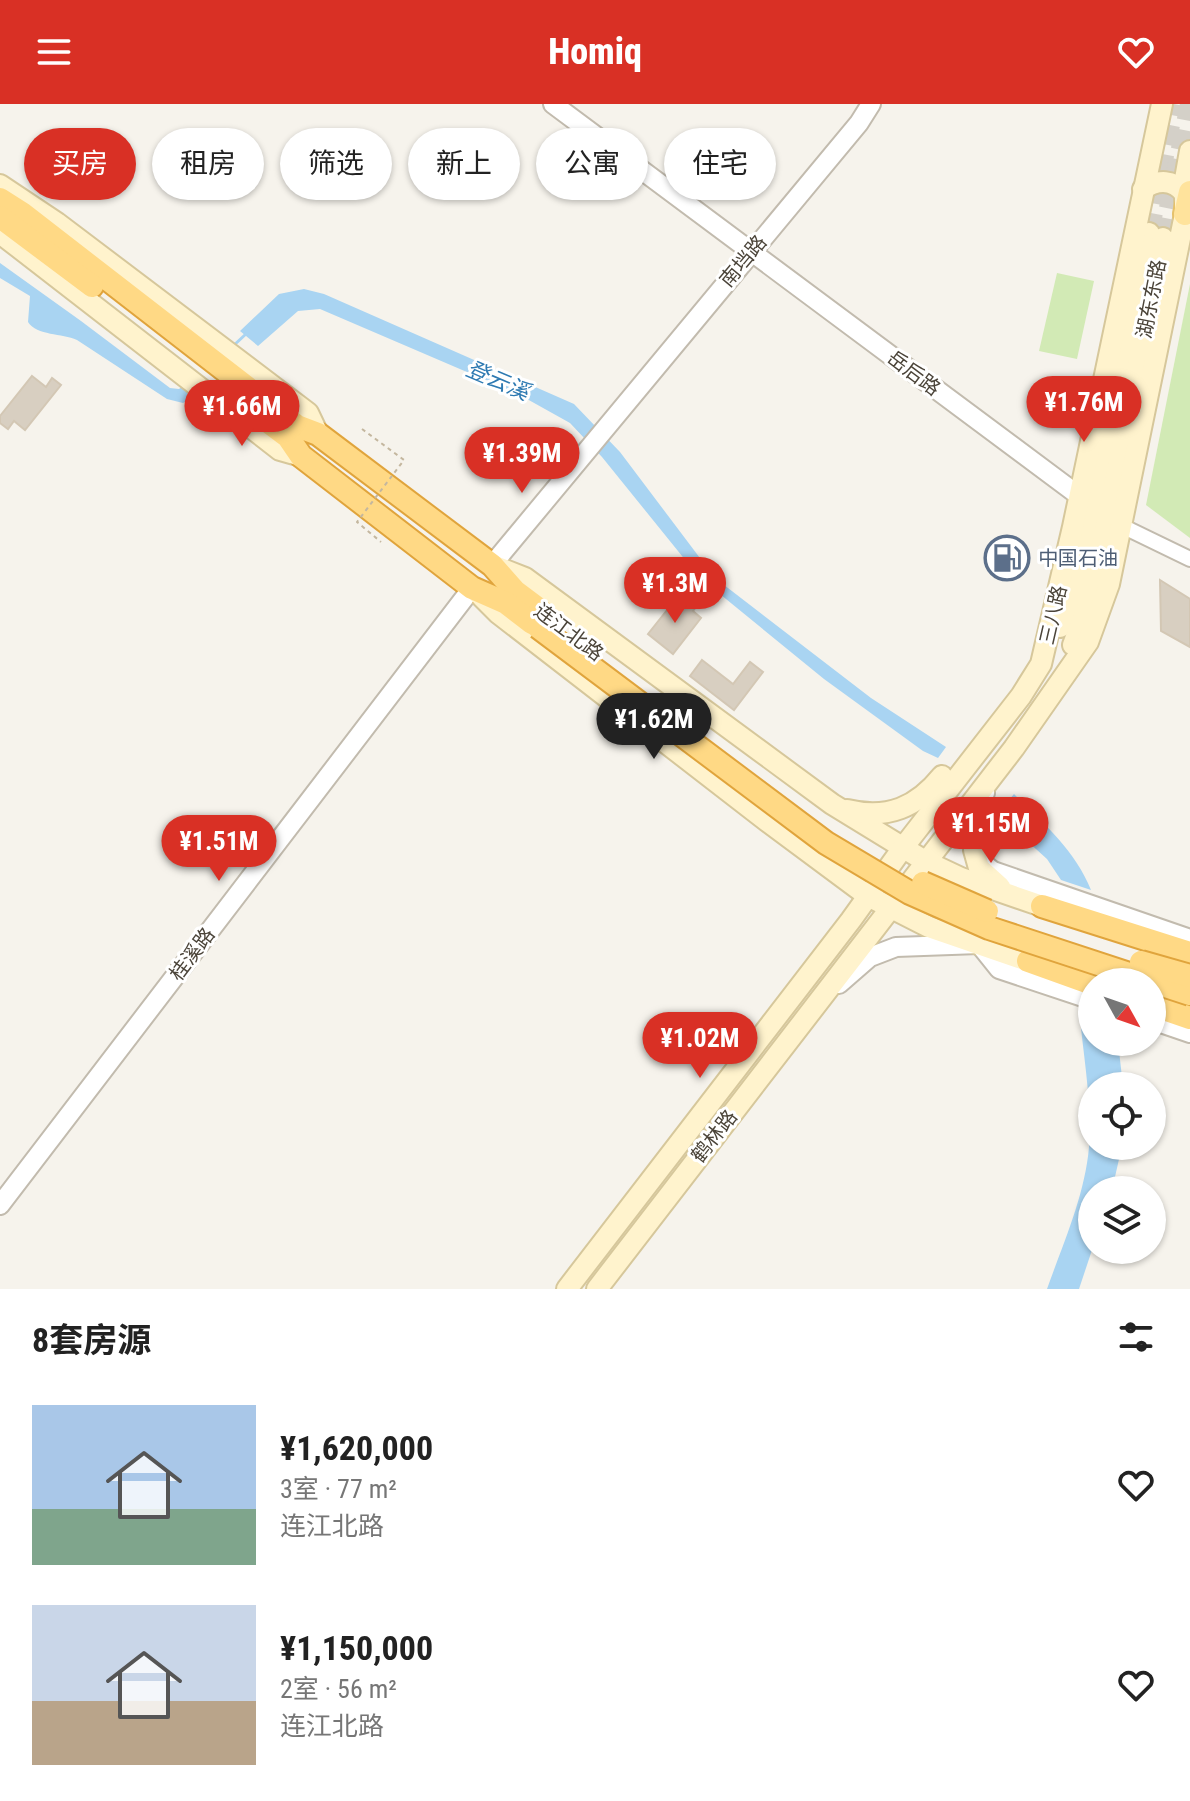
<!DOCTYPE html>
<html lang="zh">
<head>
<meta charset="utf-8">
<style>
	body { margin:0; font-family:"Roboto Condensed","Noto Sans SC",sans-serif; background:#f2f2f2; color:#222; height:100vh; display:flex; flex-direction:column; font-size:30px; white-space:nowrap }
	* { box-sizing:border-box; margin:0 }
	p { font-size:26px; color:#767676 }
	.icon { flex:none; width:44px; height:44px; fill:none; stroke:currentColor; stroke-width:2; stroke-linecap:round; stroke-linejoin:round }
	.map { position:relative; height:1185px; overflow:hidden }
	.side { display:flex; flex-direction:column; background:#fff; flex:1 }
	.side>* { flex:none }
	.hud { position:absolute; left:24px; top:24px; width:1142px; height:72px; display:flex; gap:16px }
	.needle { width:52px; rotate:130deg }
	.controls { position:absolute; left:1078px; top:864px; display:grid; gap:16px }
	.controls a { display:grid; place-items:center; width:88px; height:88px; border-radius:50%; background:#fff; box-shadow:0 2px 6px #0004; font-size:40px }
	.price { position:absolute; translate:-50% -68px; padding:0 18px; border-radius:28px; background:#d93025; color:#fff; font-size:26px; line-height:52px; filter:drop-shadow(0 2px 4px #0008) }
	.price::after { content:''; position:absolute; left:50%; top:48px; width:24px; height:18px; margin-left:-12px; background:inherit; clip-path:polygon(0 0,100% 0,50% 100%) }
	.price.active { background:#222; color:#fff }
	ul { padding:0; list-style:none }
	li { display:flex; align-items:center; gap:24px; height:200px; padding:0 32px }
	li span { display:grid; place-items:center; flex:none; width:224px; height:160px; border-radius:0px; color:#555 }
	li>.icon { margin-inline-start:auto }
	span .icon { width:96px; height:96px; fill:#fffc; stroke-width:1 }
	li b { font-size:34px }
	h2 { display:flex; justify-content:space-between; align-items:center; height:96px; padding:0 32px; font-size:34px }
	.tag { padding:0 28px; border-radius:36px; background:#fff; box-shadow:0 2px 6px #0004; font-size:28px; line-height:72px }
	.tag.active { background:#d93025; color:#fff }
	header { display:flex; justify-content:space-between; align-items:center; height:104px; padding:0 32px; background:#d93025; color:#fff; font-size:36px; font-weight:800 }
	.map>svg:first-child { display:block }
</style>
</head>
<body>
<header><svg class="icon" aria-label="menu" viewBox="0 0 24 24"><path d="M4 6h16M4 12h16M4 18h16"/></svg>Homiq<svg class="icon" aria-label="heart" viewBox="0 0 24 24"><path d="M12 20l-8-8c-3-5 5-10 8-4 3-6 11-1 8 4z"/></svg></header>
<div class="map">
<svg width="1190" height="1185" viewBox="0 0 1190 1185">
	<rect width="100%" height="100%" fill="#f6f3ec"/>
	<!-- green -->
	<g fill="#d2eab5">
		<polygon points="1057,169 1094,177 1077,255 1039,247"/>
		<polygon points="1190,180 1190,434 1146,401"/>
	</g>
	<!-- water -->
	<g fill="#a9d4f2">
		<path d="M 0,159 L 81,217 L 170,284 L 179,285 L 187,279 L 195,292 L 183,299 L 167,295 L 77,236 C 62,229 37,232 28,218 L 30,192 L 0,174 Z"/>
		<polygon points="304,185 324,190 574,300 620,348 715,474 871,594 946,643 938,654 923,647 824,575 699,473 602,353 570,319 518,290 320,205 298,207 258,242 240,227 279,190"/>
		<path d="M 1014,690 C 1044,720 1075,746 1091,786 L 1061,776 L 1047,755 L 997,710 Z"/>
		<path d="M 1080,914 L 1092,918 L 1092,938 L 1118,938 L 1123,982 L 1092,982 L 1092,1042 L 1122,1042 L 1112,1086 L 1092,1086 L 1092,1146 L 1079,1185 L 1047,1185 C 1063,1140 1085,1091 1089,1043 C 1092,1000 1084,956 1080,914 Z"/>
	</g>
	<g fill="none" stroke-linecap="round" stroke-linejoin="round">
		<!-- stream -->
		<polyline stroke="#a9d4f2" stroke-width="3" points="232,243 247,229"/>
	</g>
	<!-- building -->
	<g fill="#d8cfc1" stroke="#d3c7b4" stroke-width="2">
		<polygon points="32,272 46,283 52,274 61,281 25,326 14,317 8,325 0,319 0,312"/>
		<polygon points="1160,476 1190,495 1190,543 1161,527"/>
		<polygon points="680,494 696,503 693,507 701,514 673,550 648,530 675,496"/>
		<polygon points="702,556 733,580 750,558 763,568 734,606 690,572"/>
	</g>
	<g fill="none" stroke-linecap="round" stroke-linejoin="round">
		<!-- secondary-tunnel -->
		<g stroke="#d4d0c8" stroke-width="20" stroke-dasharray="20 10" stroke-linecap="butt">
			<polyline points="1149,129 1174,0"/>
			<polyline points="1163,134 1190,0"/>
		</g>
		<!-- minor casing -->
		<g stroke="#c2bbae" stroke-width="18">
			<polyline id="minor" points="1122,422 1190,455"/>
		</g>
		<!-- tertiary casing -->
		<g stroke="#c2bbae" stroke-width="22">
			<g id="tertiary">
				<polyline points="553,0 1078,391"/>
				<polyline points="492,461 859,19 871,0"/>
				<path d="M 985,689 C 971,718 963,746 993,767 L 1190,835"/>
				<polyline points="839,880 870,853 896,843 979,840 999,865 1092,896"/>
				<polyline points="1152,916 1190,929"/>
				<polyline points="0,1101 472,484"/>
			</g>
		</g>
		<!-- secondary casing -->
		<g stroke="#d6c79b" stroke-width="24">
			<g id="secondary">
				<polyline points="0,81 57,119 308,309 318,330"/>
				<path d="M 1143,85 C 1158,75 1174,75 1185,90"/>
				<polyline points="0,129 280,346 301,352"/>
				<polyline points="492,461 525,474 832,700 925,757 961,774 1042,802"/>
				<polyline points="478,489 498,509 767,717 868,792 929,823 1028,857"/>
				<polyline points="1060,523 1068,508 1081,461 1149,129"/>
				<polyline points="1073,541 1088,501 1104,432 1163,134"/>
				<path d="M 847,706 C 888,716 917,703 942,672"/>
				<polyline points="974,746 979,764 1000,783"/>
				<polyline points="567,1185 851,816 902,745 1021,592 1041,560 1073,423 1162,0"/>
				<polyline points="597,1185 1014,644 1088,538 1109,480 1185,110 1185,75 1190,47"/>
			</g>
		</g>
		<!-- primary casing -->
		<g stroke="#e6c16a" stroke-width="26">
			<polyline id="primary" points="1185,110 1190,88"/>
		</g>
		<!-- trunk casing -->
		<g stroke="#e0a43c" stroke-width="26">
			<g id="trunk">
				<polyline points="0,95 22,109 297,322 318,330 492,461 515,487 547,511"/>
				<polyline points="0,113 92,182"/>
				<polyline points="268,318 288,333 301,352 472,484 506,499 532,519"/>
				<polyline points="1042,802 1190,849"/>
				<polyline points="1028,857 1092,880"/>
				<polyline points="1152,901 1190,914"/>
			</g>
		</g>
		<!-- minor -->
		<use href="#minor" stroke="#fff" stroke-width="14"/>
		<!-- tertiary -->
		<use href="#tertiary" stroke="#fff" stroke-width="18"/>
		<!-- secondary -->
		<use href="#secondary" stroke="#fff3cd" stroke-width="20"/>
		<!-- primary -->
		<use href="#primary" stroke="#ffe39c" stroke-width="22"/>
		<!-- trunk -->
		<use href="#trunk" stroke="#ffd985" stroke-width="22"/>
		<!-- trunk-bridge casing -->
		<g stroke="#e0a43c" stroke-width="26" stroke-linecap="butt">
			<g id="trunk-bridge">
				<polyline points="538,523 826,739 910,789 989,824 1190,890"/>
				<polyline points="923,779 987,807"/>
				<polyline points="1141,858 1190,872"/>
			</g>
		</g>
		<!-- path-bridge -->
		<polyline stroke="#c4b79f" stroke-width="2" stroke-dasharray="4 4" stroke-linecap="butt" points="362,325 404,356 357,418 381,438"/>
		<!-- trunk-bridge -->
		<use href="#trunk-bridge" stroke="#ffd985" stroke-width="22"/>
	</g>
	<!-- icons -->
	<defs>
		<g id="fuel-ring" transform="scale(2.3)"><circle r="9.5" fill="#fff" stroke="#5c6f8a" stroke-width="1.5"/><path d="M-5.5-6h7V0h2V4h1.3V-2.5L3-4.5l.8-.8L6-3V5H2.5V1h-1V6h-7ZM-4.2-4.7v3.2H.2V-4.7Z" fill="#5c6f8a"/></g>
	</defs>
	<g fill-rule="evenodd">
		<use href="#fuel-ring" x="1007" y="454"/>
	</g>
	<g text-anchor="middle" stroke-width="6" stroke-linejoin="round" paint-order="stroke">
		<!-- street labels -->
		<g font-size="20" fill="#4b4439" stroke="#fff">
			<text transform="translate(743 157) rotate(-50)" y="7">南垱路</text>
			<text transform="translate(1151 195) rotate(-79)" y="7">湖东东路</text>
			<text transform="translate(914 269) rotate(37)" y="7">岳后路</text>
			<text transform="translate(1053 511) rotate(-77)" y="7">三八路</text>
			<text transform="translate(569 528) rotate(37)" y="7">连江北路</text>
			<text transform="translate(192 850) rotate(-53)" y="7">桂溪路</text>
			<text transform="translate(714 1032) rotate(-52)" y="7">鹤林路</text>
		</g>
		<!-- service labels -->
		<g font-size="20" fill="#4e5e75" stroke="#fff" text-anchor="start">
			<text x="1038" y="461">中国石油</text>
		</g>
		<!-- water labels -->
		<g font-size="22" font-style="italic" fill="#2e7ab2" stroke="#fff">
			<text transform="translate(498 276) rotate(23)" y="8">登云溪</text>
		</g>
	</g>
</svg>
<div class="controls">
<a><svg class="needle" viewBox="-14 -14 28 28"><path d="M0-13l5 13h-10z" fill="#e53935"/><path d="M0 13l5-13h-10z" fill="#767676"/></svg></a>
<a><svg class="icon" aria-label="locate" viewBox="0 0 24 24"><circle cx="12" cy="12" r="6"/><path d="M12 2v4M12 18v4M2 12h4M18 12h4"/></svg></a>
<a><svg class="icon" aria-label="layers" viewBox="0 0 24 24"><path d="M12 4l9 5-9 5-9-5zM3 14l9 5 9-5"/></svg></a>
</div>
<b class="price" style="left:1084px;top:340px">¥1.76M</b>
<b class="price" style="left:242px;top:344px">¥1.66M</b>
<b class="price" style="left:522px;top:391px">¥1.39M</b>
<b class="price" style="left:675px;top:521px">¥1.3M</b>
<b class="price active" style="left:654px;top:657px">¥1.62M</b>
<b class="price" style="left:991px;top:761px">¥1.15M</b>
<b class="price" style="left:219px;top:779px">¥1.51M</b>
<b class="price" style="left:700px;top:976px">¥1.02M</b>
<div class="hud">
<a class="tag active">买房</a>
<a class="tag">租房</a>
<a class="tag">筛选</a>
<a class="tag">新上</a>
<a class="tag">公寓</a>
<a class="tag">住宅</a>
</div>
</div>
<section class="side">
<h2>8套房源<svg class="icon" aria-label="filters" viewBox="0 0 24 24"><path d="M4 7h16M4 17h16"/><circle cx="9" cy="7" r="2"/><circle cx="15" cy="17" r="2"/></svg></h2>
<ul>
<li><span style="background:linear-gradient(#a9c7e8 65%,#7fa58c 0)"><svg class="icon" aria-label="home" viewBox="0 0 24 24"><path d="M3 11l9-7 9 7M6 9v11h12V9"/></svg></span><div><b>¥1,620,000</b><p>3室 · 77 m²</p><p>连江北路</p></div><svg class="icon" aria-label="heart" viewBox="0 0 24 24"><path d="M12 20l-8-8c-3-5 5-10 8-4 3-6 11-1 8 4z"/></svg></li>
<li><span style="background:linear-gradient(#c9d6e8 60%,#b9a48a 0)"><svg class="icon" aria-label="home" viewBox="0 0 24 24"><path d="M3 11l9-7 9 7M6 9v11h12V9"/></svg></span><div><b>¥1,150,000</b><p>2室 · 56 m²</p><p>连江北路</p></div><svg class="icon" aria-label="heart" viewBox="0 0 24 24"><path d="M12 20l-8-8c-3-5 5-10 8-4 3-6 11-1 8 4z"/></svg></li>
</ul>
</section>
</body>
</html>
